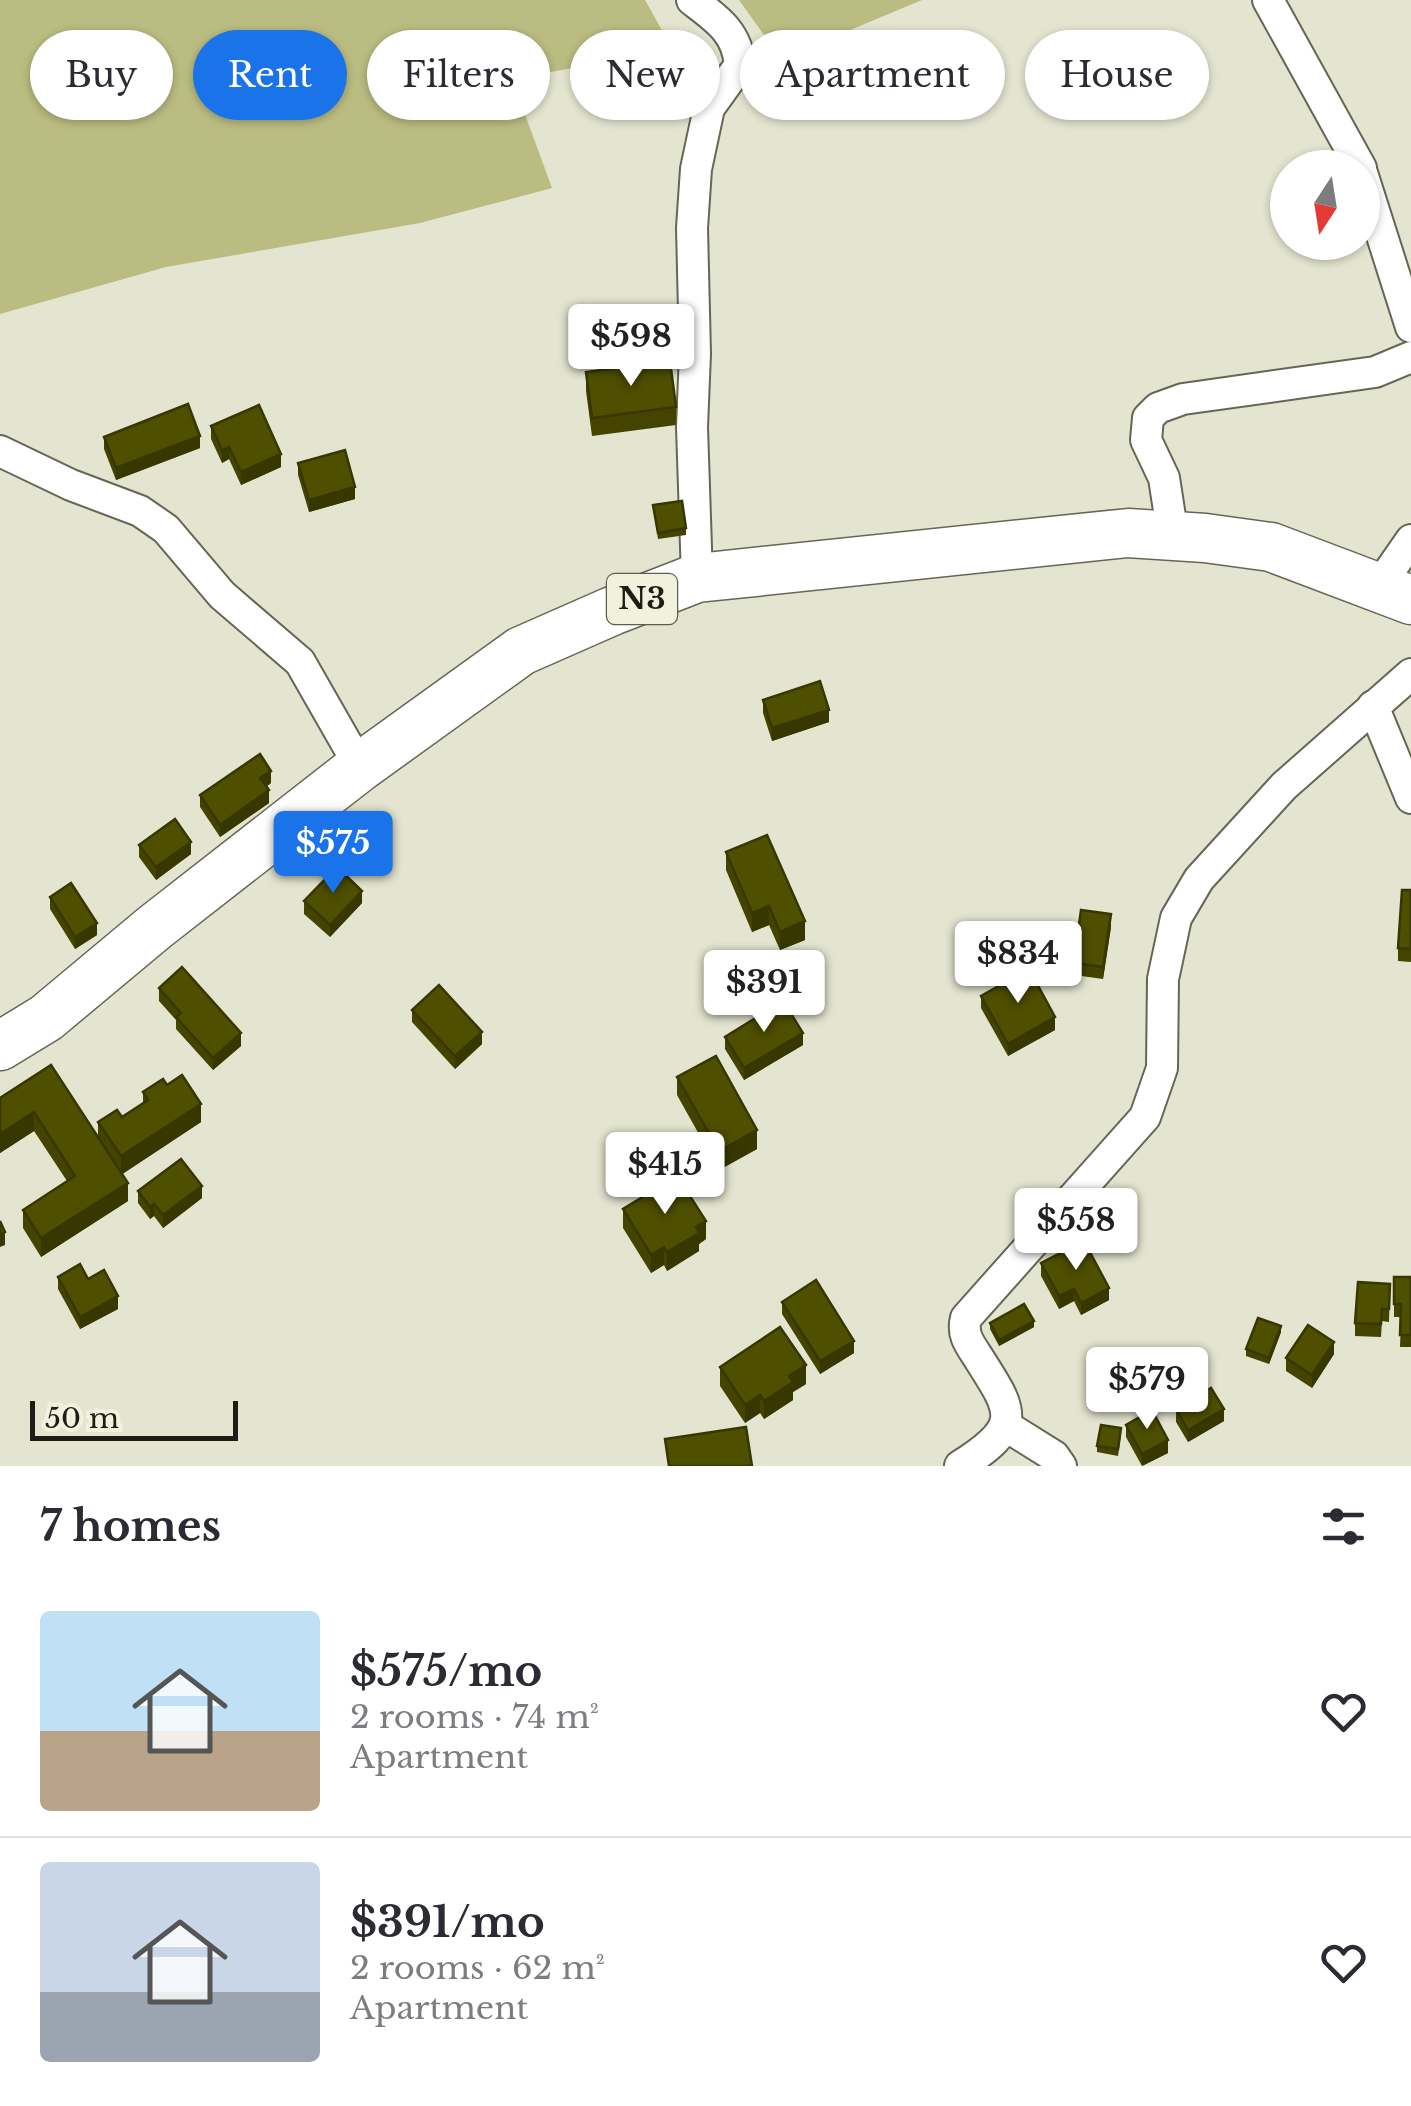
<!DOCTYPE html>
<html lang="en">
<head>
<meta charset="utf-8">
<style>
	body { margin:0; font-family:"Libre Baskerville",serif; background:#f2f2f3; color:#2b2b33; height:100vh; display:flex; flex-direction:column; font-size:38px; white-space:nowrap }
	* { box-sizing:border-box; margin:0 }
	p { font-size:32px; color:#7c7c81 }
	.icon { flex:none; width:55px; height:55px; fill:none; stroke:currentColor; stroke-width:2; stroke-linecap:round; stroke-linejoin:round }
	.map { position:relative; height:1466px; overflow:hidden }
	.side { display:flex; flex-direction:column; background:#fff; flex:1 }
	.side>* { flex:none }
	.top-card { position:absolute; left:30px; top:30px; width:1352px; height:90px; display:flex; gap:20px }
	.needle { width:65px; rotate:192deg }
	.buttons { position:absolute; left:1270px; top:150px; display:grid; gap:20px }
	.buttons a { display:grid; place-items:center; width:110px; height:110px; border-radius:50%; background:#fff; box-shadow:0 2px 8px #0004; font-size:50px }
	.scale { position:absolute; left:30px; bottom:25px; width:208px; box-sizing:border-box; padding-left:10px; border:5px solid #1d1d15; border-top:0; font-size:28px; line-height:35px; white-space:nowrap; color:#1d1d15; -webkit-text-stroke:8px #f1f2dd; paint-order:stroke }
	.price { position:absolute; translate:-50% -85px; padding:0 22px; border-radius:10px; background:#fff; color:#222; font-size:32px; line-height:65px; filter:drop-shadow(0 2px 5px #0008) }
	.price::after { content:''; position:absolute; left:50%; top:60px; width:30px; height:22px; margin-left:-15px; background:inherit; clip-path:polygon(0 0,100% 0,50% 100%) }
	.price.active { background:#1a73e8; color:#fff }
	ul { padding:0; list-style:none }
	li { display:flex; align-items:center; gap:30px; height:250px; padding:0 40px }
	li+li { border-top:2px solid #e1e1e2 }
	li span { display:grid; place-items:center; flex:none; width:280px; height:200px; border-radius:10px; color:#555 }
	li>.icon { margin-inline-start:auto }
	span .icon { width:120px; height:120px; fill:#fffc; stroke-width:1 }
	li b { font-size:42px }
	h2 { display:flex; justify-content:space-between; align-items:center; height:120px; padding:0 40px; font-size:42px }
	.pill { padding:0 35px; border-radius:45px; background:#fff; box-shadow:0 2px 8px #0004; font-size:35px; line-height:90px }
	.pill.active { background:#1a73e8; color:#fff }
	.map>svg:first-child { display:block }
</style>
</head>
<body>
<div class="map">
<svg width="1411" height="1466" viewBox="0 0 1411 1466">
	<rect width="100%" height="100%" fill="#e4e5d0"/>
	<!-- green -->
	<g fill="#babc81">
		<polygon points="0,0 645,0 673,50 512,79 552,188 420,223 166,267 0,314"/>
		<polygon points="739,0 922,0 781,59"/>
	</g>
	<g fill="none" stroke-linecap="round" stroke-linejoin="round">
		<!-- minor casing -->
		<g stroke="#656653" stroke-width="34">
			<g id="minor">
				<path d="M 692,0 C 717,19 737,32 740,65 L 709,108 L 696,169 L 692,228 L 695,354 L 692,427 L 697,578"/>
				<polyline points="1268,0 1361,168"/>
				<polyline points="1362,173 1411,327"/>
				<polyline points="0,451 71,485 140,511 166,529 222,595 300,662 360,767"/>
				<polyline points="1173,536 1164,478 1146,440 1148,418 1158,408 1183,399 1375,372 1411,357"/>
				<polyline points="1379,586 1411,540"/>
				<polyline points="1373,706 1411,798"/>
				<polyline points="1006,1426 1054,1456 1061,1466"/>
				<path d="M 960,1466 C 1025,1425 1013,1412 976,1354 C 968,1342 962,1333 966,1318 L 1145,1117 L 1162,1068 L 1163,979 L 1176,918 L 1199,879 L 1284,786 L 1411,674"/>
			</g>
		</g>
		<!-- primary casing -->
		<g stroke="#656653" stroke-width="51">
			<polyline id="primary" points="0,1046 46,1018 155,927 360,767 521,651 612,611 697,578 1128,533 1205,538 1271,547 1411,600"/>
		</g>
		<!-- minor -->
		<use href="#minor" stroke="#fff" stroke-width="30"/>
		<!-- primary -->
		<use href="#primary" stroke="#fff" stroke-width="48"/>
	</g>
	<!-- wall -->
	<g fill="#440">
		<polygon points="586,372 676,407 676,425 592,436 586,391"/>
		<polygon points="211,426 281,467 241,485 229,459 222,463 211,439"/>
		<polygon points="104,437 200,448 116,480 104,449"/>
		<polygon points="298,463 355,499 309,512 298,475"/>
		<polygon points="653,505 686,528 686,535 658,539"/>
		<polygon points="763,700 829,722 772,741 763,713"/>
		<polygon points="271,783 266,787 269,803 220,837 200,807 200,795"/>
		<polygon points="139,845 191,854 156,880 139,857"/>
		<polygon points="726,852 805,940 780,950 769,925 752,932 726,870"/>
		<polygon points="1411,890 1411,962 1398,961 1398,948"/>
		<polygon points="50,897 97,935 75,949 50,909"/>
		<polygon points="304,901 362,903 330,937 304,914"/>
		<polygon points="1111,927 1103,979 1074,975 1074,963"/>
		<polygon points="159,988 241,1046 213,1070 176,1029 176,1020 159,1001"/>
		<polygon points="981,996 1055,1030 1008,1056 981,1008"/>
		<polygon points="412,1010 482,1044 455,1069 412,1022"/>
		<polygon points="725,1037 803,1045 744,1080 725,1049"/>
		<polygon points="677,1077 757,1149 719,1170 677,1095"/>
		<polygon points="143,1092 201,1122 122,1174 128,1201 41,1257 23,1228 23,1210 67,1181 34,1131 0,1153 0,1098 98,1137 98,1122 122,1117 143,1103"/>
		<polygon points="138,1191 202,1198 163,1228 154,1216 150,1219 138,1203"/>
		<polygon points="623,1209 706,1239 699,1244 699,1251 667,1271 664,1265 651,1273 623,1228"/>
		<polygon points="1041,1263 1109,1300 1081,1315 1074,1301 1059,1309 1041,1276"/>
		<polygon points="58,1277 88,1279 118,1309 80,1329 58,1289"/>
		<polygon points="1394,1277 1411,1277 1411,1347 1400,1347 1401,1317 1394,1317"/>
		<polygon points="1390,1284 1389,1322 1382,1321 1381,1337 1355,1336 1355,1323"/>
		<polygon points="782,1302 854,1353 820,1374 782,1314"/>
		<polygon points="990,1323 1034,1327 999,1346 990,1329"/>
		<polygon points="1281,1332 1269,1364 1246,1356 1246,1349"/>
		<polygon points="1334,1354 1312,1388 1286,1371 1286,1358"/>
		<polygon points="720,1367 806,1384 793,1392 793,1400 764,1419 760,1413 745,1423 720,1386"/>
		<polygon points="1176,1409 1224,1421 1188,1442 1176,1422"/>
		<polygon points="1126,1425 1168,1453 1142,1466 1126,1437"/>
		<polygon points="1121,1435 1118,1456 1097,1452 1097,1446"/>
	</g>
	<!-- shaded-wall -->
	<g fill="#373700">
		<polygon points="200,436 200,448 116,480 116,468"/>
		<polygon points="229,447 229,459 222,463 222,450"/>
		<polygon points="281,454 281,467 241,485 241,472"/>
		<polygon points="355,487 355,499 309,512 309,500"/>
		<polygon points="829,710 829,722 772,741 772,728"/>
		<polygon points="271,771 271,783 260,791 260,778"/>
		<polygon points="269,790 269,803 220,837 220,825"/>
		<polygon points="191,842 191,854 156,880 156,867"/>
		<polygon points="362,891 362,903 330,937 330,925"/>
		<polygon points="769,906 769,925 752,932 752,913"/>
		<polygon points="1111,914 1111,927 1103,979 1103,967"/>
		<polygon points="805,921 805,940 780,950 780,932"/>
		<polygon points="97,923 97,935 75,949 75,937"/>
		<polygon points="1055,1017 1055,1030 1008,1056 1008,1044"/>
		<polygon points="482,1032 482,1044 455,1069 455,1056"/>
		<polygon points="241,1033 241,1046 213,1070 213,1058"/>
		<polygon points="803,1033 803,1045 744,1080 744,1068"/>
		<polygon points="201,1104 201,1122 121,1175 121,1156"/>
		<polygon points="34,1112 34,1131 0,1153 0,1134"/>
		<polygon points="757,1130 757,1149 719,1170 719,1151"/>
		<polygon points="128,1183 128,1201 41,1257 41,1238"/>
		<polygon points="202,1186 202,1198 163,1228 163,1215"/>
		<polygon points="154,1204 154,1216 150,1219 150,1207"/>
		<polygon points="706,1221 706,1239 699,1244 699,1251 667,1271 667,1252 696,1227"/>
		<polygon points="5,1232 5,1245 0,1247 0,1235"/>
		<polygon points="664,1247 664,1265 651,1273 651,1255"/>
		<polygon points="1109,1288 1109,1300 1081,1315 1081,1303"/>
		<polygon points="1074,1289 1074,1301 1059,1309 1059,1296"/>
		<polygon points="118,1296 118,1309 80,1329 80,1317"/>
		<polygon points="1034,1321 1034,1327 999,1346 999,1340"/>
		<polygon points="1281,1326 1281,1332 1269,1364 1269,1358"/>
		<polygon points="854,1341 854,1353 820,1374 820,1361"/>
		<polygon points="1334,1342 1334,1354 1312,1388 1312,1375"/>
		<polygon points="806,1365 806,1384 793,1392 793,1400 764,1419 764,1401 789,1376"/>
		<polygon points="760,1395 760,1413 745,1423 745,1405"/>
		<polygon points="1224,1409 1224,1421 1188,1442 1188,1430"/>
		<polygon points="1168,1440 1168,1453 1142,1466 1142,1454"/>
	</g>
	<!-- building -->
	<g fill="#4f4f00" stroke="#373700" stroke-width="2.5">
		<polygon points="670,361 676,407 592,418 586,372"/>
		<polygon points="188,404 200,436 116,468 104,437"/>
		<polygon points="259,405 281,454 241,472 229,447 222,450 211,426"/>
		<polygon points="345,450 355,487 309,500 298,463"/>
		<polygon points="682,501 686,528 658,533 653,505"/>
		<polygon points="820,681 829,710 772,728 763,700"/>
		<polygon points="260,754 271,771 260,778 269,790 220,825 200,795"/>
		<polygon points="175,819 191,842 156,867 139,845"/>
		<polygon points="767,835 805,921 780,932 769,906 752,913 726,852"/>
		<polygon points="337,867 362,891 330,925 304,901"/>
		<polygon points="71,883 97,923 75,937 50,897"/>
		<polygon points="1402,890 1411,890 1411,949 1398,948"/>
		<polygon points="1081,910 1111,914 1103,967 1074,963"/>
		<polygon points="182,967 241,1033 213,1058 176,1017 181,1013 159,988"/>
		<polygon points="1029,969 1055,1017 1008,1044 981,996"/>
		<polygon points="439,985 482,1032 455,1056 412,1010"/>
		<polygon points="783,1001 803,1033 744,1068 725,1037"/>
		<polygon points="716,1056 757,1130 719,1151 677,1077"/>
		<polygon points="51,1065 128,1183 41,1238 23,1210 75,1176 34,1112 0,1134 0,1098"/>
		<polygon points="182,1075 201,1104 121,1156 98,1122 117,1110 122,1117 148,1100 143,1092 163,1079 167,1085"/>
		<polygon points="181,1159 202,1186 163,1215 154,1204 150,1207 138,1191"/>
		<polygon points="677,1176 706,1221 696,1227 699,1233 667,1252 664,1247 651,1255 623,1209"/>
		<polygon points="0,1221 5,1232 0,1235"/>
		<polygon points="1084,1241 1109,1288 1081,1303 1074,1289 1059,1296 1041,1263"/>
		<polygon points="80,1264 88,1279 104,1270 118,1296 80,1317 58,1277"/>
		<polygon points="1394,1277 1411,1277 1411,1335 1400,1335 1401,1304 1394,1304"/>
		<polygon points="816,1280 854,1341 820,1361 782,1302"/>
		<polygon points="1358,1282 1390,1284 1389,1309 1382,1309 1381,1324 1355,1323"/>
		<polygon points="1024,1304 1034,1321 999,1340 990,1323"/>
		<polygon points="1258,1318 1281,1326 1269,1358 1246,1349"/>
		<polygon points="1308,1325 1334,1342 1312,1375 1286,1358"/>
		<polygon points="780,1327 806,1365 789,1376 793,1382 764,1401 760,1395 745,1405 720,1367"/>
		<polygon points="1211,1388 1224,1409 1188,1430 1176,1409"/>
		<polygon points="1152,1410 1168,1440 1142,1454 1126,1425"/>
		<polygon points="1101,1425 1121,1428 1118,1449 1097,1446"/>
		<polygon points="746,1427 752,1466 669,1466 665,1439"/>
	</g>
	<g text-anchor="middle" stroke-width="10" stroke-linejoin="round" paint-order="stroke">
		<!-- shield labels -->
		<rect fill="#f1f2dd" stroke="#5d5d51" stroke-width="2.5" x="607" y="574" width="70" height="50" rx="8"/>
		<g font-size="30" font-weight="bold" fill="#1d1d15">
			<text x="642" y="609">N3</text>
		</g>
	</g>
</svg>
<div class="buttons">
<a><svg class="needle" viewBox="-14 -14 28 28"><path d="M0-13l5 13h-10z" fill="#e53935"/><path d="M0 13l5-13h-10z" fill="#7c7c81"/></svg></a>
</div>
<div class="scale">50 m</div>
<b class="price" style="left:631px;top:389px">$598</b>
<b class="price active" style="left:333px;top:896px">$575</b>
<b class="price" style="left:1018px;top:1006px">$834</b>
<b class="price" style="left:764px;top:1035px">$391</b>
<b class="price" style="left:665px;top:1217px">$415</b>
<b class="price" style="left:1076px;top:1273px">$558</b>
<b class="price" style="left:1147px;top:1432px">$579</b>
<div class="top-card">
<a class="pill">Buy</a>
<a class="pill active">Rent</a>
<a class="pill">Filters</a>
<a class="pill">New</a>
<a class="pill">Apartment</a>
<a class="pill">House</a>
</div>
</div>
<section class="side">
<h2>7 homes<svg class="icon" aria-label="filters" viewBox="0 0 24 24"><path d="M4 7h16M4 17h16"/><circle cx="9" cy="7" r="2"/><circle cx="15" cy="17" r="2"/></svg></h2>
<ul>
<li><span style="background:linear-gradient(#bfe0f5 60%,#b9a48a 0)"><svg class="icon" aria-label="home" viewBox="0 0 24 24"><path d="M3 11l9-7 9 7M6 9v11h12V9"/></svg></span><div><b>$575/mo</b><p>2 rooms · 74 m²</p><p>Apartment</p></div><svg class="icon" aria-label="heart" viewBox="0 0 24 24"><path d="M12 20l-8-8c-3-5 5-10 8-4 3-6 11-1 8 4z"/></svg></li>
<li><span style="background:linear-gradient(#c9d6e8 65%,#9aa5b1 0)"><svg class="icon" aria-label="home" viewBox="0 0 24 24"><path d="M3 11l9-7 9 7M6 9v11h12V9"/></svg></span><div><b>$391/mo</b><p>2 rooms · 62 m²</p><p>Apartment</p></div><svg class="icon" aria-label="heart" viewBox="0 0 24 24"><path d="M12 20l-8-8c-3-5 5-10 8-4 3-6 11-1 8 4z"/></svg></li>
</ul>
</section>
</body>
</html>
